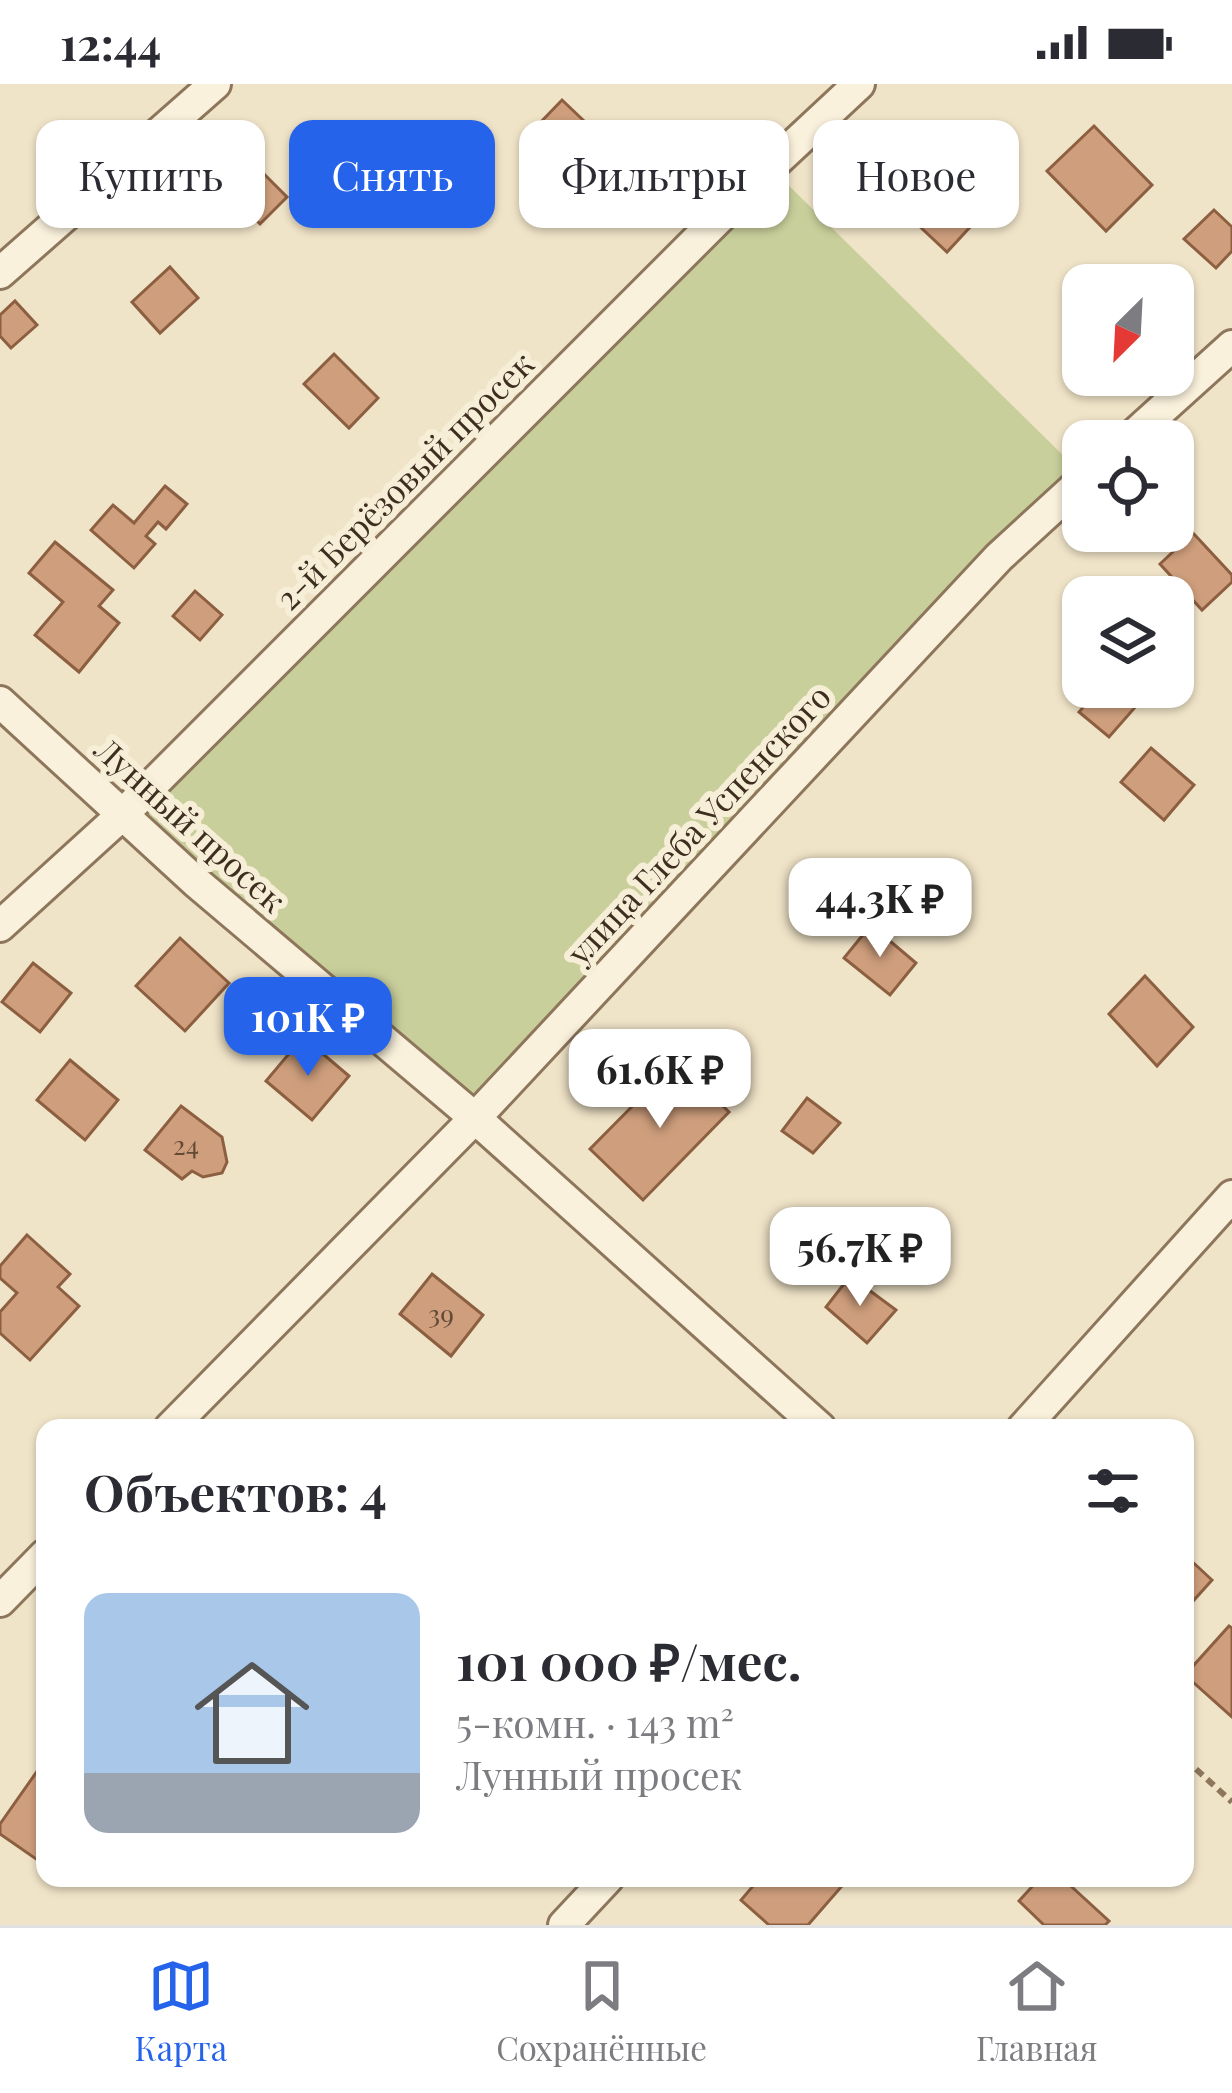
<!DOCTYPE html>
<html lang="ru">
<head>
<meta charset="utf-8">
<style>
	body { margin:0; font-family:"Playfair Display",serif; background:#f7f7f7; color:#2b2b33; height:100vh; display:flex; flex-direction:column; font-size:45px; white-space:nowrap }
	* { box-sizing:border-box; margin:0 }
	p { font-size:39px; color:#7c7c81 }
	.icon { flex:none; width:66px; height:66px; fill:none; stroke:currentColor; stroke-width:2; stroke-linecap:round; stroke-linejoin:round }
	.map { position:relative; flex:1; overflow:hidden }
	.panel { position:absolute; left:36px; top:1335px; width:1158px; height:468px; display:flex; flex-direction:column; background:#fff; border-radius:24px; box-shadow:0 3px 9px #0004 }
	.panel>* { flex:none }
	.guide { position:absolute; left:36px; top:36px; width:1161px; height:108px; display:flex; gap:24px }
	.needle { width:78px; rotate:204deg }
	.fabs { position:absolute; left:1062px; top:180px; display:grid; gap:24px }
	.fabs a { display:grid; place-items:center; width:132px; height:132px; border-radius:24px; background:#fff; box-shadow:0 3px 9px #0004; font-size:60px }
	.price { position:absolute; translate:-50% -102px; padding:0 27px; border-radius:24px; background:#fff; color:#222; font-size:39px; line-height:78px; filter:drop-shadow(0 3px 6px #0008) }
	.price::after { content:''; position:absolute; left:50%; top:72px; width:36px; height:27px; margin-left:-18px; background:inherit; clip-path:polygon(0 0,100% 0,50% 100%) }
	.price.on { background:#2563eb; color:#fff }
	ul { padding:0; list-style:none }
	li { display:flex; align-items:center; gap:36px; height:300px; padding:0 48px }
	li+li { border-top:3px solid #e1e1e2 }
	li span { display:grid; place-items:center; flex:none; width:336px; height:240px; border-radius:24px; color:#555 }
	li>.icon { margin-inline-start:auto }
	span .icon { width:144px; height:144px; fill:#fffc; stroke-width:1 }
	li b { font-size:51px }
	h2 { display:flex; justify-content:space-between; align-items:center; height:144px; padding:0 48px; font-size:51px }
	.tag { padding:0 42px; border-radius:24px; background:#fff; box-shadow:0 3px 9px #0004; font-size:42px; line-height:108px }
	.tag.on { background:#2563eb; color:#fff }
	.status { display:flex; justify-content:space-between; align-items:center; height:84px; padding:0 60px; background:#fff; direction:ltr }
	.status svg { height:33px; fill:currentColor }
	.dock { display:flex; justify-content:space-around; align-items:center; height:168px; border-top:3px solid #e1e1e2; background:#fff; font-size:33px; color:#7c7c81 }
	.dock a { display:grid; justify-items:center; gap:6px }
	.dock .on { color:#2563eb }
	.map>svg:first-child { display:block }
</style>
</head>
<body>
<div class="status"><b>12:44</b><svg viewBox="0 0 49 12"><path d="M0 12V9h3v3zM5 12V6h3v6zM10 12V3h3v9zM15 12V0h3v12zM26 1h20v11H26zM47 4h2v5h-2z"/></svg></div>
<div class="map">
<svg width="1232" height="1841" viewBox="0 0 1232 1841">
	<rect width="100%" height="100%" fill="#f0e4c8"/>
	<!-- green -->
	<polygon fill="#c9cf9b" points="770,83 1083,391 475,1034 122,731"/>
	<!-- building -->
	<g fill="#cf9f7d" stroke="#8d5f41" stroke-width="3">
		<polygon points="562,16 603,55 578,81 537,42"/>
		<polygon points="1094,42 1152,101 1106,147 1047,87"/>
		<polygon points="235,61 287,113 260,140 208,88"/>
		<polygon points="399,79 436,119 413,140 376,102"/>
		<polygon points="935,84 983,129 947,168 899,123"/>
		<polygon points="1214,126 1232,143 1232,167 1216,184 1184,155"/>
		<polygon points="170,183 198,214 160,249 132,218"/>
		<polygon points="15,217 37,241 11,264 0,252 0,231"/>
		<polygon points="334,270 378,314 349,344 304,300"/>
		<polygon points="1090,291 1121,291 1106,307"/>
		<polygon points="165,402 187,420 166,445 158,438 146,452 155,460 134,484 91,446 113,421 134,439"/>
		<polygon points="1193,449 1232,491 1232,498 1202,526 1160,480"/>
		<polygon points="55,458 113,506 99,522 119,539 79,588 35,551 63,518 29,489"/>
		<polygon points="195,507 222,531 200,556 173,532"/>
		<polygon points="1101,603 1152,604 1109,653 1079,628"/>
		<polygon points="1151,664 1194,701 1164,736 1121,698"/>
		<polygon points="871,841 916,879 890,911 844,874"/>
		<polygon points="180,854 229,899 185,947 136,902"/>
		<polygon points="33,879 71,909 40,948 2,918"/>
		<polygon points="1145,892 1193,943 1157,982 1109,930"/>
		<polygon points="303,953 349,992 312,1036 266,997"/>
		<polygon points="70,976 118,1016 85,1056 37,1016"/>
		<polygon points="677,977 729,1028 643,1116 590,1065"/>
		<polygon points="807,1014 840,1039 813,1069 782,1047"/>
		<polygon points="181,1022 222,1053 227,1078 222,1089 203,1093 192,1087 182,1095 145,1066"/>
		<polygon points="27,1151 70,1190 58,1203 79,1222 30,1276 0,1249 0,1228 17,1209 0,1194 0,1182"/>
		<polygon points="432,1190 483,1231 451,1272 400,1230"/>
		<polygon points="850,1192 896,1226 867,1259 826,1223"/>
		<polygon points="1185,1471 1212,1496 1185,1526"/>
		<polygon points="1229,1542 1232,1544 1232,1633 1185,1591"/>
		<polygon points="45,1676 45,1768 39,1777 0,1750 0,1740"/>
		<polygon points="760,1794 833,1794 842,1802 808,1841 769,1841 741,1816"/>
		<polygon points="1040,1794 1062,1794 1109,1837 1105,1841 1044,1841 1019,1817"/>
	</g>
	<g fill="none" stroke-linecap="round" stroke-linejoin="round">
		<!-- street casing -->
		<g stroke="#8d765c" stroke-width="36">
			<g id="street">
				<polyline points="0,189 215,0"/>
				<polyline points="1127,357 1232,262"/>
				<polyline points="0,618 196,798 475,1034 820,1344"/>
				<polyline points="0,842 122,731 770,83 859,0"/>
				<polyline points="170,1344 475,1034 999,473 1083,396"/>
				<polyline points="1023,1344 1232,1112"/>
				<polyline points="0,1517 45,1471"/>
				<polyline points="564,1841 608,1794"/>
			</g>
		</g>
		<!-- path -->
		<polyline stroke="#8d765c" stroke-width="6" stroke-dasharray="9 6" stroke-linecap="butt" points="1185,1675 1232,1718"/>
		<!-- street -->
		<use href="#street" stroke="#faf1dc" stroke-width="30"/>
	</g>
	<g text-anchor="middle" stroke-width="12" stroke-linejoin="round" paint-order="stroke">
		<!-- number labels -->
		<g font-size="27" fill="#624a37">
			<text x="186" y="1071">24</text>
			<text x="441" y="1240">39</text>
		</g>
		<!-- street labels -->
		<g font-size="33" fill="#3d2e20" stroke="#f7eed8">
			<text transform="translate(405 397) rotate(-45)" y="12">2-й Берёзовый просек</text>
			<text transform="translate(190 741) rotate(42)" y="12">Лунный просек</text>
			<text transform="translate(699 741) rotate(-47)" y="12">улица Глеба Успенского</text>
		</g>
	</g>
</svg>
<div class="fabs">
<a><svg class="needle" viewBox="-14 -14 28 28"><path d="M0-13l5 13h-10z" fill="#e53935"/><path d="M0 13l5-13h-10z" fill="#7c7c81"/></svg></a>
<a><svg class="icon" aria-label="locate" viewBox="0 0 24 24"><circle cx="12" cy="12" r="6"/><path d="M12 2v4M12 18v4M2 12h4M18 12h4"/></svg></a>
<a><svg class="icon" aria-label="layers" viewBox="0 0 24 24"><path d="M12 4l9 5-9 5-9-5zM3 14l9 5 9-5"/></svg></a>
</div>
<b class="price" style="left:880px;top:876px">44.3K ₽</b>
<b class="price on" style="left:308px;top:995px">101K ₽</b>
<b class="price" style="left:660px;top:1047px">61.6K ₽</b>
<b class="price" style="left:860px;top:1225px">56.7K ₽</b>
<div class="guide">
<a class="tag">Купить</a>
<a class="tag on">Снять</a>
<a class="tag">Фильтры</a>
<a class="tag">Новое</a>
</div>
<section class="panel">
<h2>Объектов: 4<svg class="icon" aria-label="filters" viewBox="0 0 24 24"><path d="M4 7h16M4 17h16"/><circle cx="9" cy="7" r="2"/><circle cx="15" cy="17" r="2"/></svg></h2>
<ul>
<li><span style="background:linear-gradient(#a9c7e8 75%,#9aa5b1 0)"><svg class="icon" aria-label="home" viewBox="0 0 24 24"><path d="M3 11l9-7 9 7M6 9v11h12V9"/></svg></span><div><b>101 000 ₽/мес.</b><p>5-комн. · 143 m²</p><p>Лунный просек</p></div></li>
</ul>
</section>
</div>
<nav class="dock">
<a class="on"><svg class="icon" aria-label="map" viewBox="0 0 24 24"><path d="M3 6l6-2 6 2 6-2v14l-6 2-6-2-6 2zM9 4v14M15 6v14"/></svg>Карта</a>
<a><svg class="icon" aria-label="saved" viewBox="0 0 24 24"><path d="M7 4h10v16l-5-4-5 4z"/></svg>Сохранённые</a>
<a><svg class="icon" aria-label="home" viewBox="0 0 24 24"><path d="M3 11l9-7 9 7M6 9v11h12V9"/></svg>Главная</a>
</nav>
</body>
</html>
